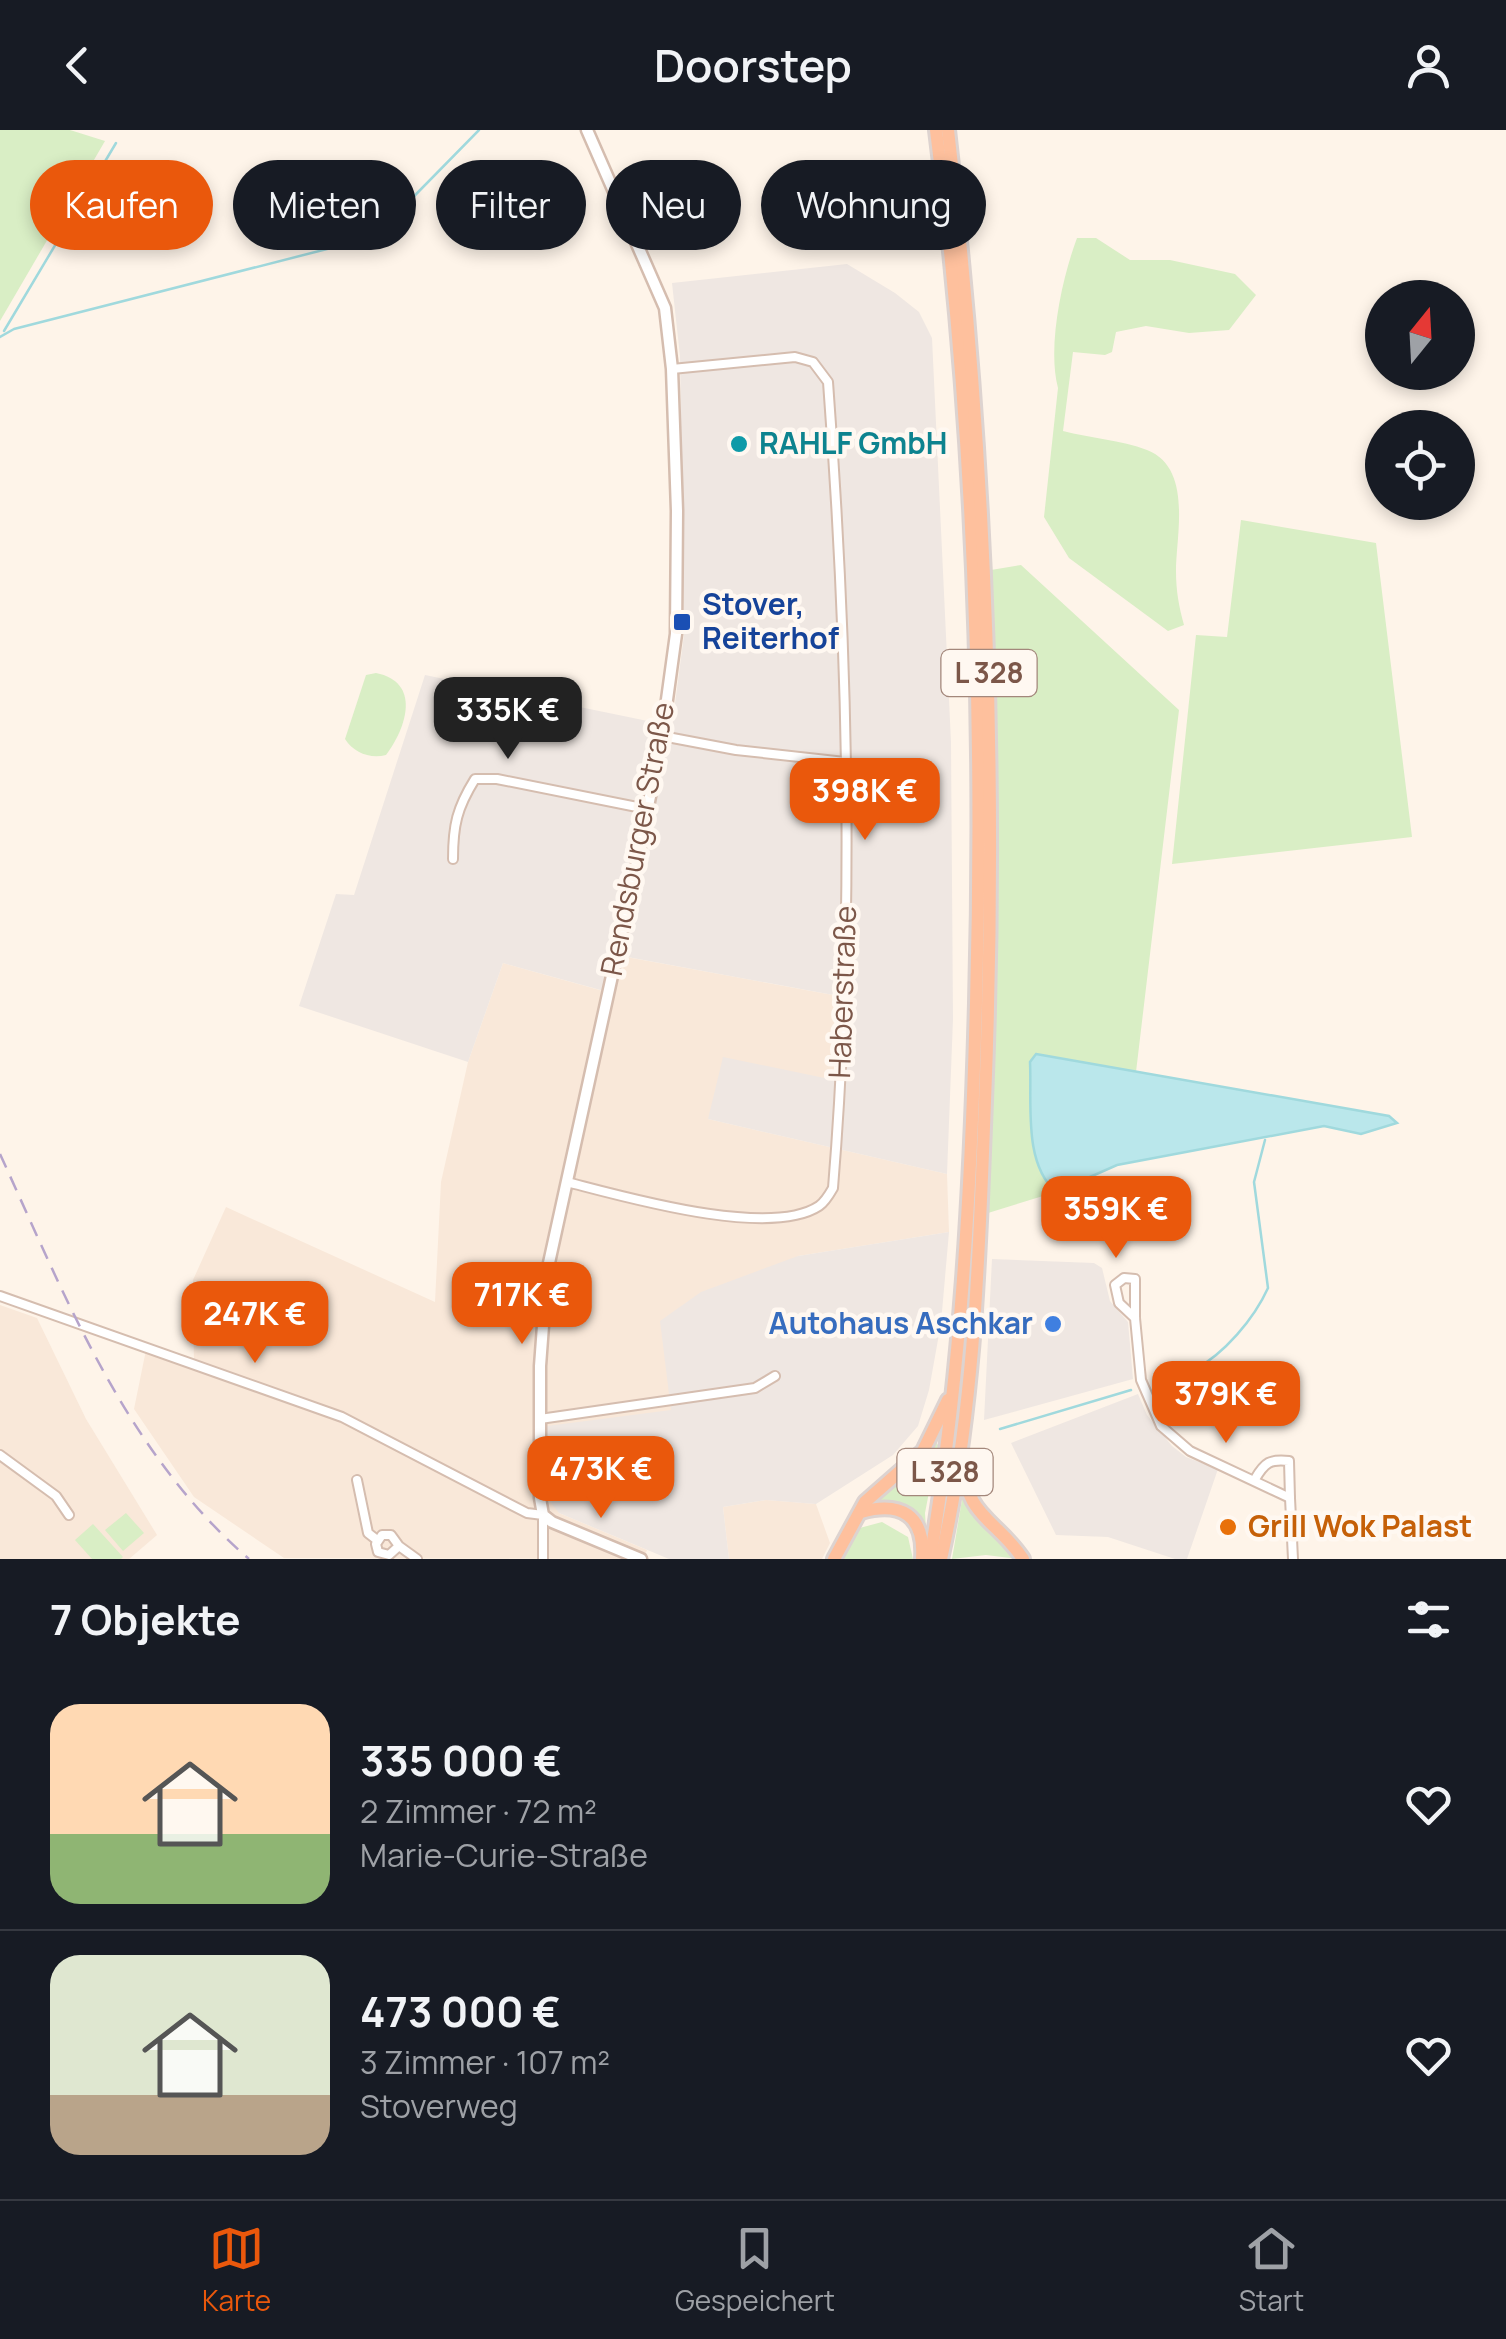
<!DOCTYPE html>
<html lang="de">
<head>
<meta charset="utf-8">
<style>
	body { margin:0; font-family:Manrope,sans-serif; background:#20242c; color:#f1f3f6; height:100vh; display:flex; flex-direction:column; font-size:38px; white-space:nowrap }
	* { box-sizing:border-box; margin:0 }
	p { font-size:32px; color:#9ea1a6 }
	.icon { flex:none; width:55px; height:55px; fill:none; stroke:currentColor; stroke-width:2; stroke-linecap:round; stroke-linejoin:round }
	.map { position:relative; height:1429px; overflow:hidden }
	.details { display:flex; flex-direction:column; background:#171b24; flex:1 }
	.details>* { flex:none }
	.banner { position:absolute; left:30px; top:30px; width:1000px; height:90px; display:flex; gap:20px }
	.needle { width:65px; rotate:18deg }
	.controls { position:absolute; left:1365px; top:150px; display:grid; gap:20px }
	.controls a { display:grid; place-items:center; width:110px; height:110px; border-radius:50%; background:#171b24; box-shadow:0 5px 15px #0003; font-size:50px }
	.price { position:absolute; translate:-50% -85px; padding:0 22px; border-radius:20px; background:#ea580c; color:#fff; font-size:32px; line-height:65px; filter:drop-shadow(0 2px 5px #0008) }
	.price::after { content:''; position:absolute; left:50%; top:60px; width:30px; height:22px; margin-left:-15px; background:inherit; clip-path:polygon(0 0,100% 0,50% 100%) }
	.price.on { background:#222; color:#fff }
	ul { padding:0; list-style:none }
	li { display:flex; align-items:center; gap:30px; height:250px; padding:0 50px }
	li+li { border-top:2px solid #363941 }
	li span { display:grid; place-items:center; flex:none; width:280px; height:200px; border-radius:30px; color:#555 }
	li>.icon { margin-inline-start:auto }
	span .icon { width:120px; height:120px; fill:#fffc; stroke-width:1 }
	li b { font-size:42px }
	h2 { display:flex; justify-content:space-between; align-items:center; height:120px; padding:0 50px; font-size:42px }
	.tag { padding:0 35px; border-radius:45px; background:#171b24; box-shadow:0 5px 15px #0003; font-size:35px; line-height:90px }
	.tag.on { background:#ea580c; color:#fff }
	header { display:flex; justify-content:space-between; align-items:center; height:130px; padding:0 50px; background:#171b24; font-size:45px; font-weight:600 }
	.tabs { display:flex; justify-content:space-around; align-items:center; height:140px; border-top:2px solid #363941; background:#171b24; font-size:28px; color:#9ea1a6 }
	.tabs a { display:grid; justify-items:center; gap:5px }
	.tabs .on { color:#ea580c }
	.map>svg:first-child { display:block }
</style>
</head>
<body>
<header><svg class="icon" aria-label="back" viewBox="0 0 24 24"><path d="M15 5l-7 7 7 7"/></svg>Doorstep<svg class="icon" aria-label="person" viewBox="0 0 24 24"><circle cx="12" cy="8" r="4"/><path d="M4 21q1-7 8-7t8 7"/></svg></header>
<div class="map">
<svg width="1506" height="1429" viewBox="0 0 1506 1429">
	<rect width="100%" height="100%" fill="#fef4e9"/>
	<!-- residential -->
	<g fill="#f9e8d9">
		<polygon points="621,826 844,867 839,951 708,989 947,1044 949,1102 798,1126 671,1281 547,1359 559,1383 647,1420 643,1429 284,1428 194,1367 134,1279 146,1220 194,1237 193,1150 226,1077 435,1172 441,1052 468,932 503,833 614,864"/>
		<polygon points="0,1175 37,1188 86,1289 157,1405 129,1429 0,1429"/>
		<polygon points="766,1370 816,1374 830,1413 822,1429 729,1429 723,1377"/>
	</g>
	<!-- industrial -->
	<g fill="#efe7e2">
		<polygon points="847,134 895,163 919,182 932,208 951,612 953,889 947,1044 708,989 723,927 839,951 844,867 622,826 615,864 503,833 468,932 299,876 336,764 354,765 425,545 672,596 684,505 680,226 672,153"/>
		<polygon points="949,1102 941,1193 929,1260 918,1296 893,1325 816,1374 766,1370 723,1377 729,1429 669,1429 559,1383 551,1373 547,1359 547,1296 671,1280 660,1191 701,1162 798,1126"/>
		<polygon points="992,1129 1094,1133 1102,1138 1110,1171 1128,1192 1133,1249 984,1290"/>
		<polygon points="1138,1264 1147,1285 1172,1316 1186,1327 1218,1339 1187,1429 1175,1429 1108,1407 1056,1405 1011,1313"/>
	</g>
	<!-- green -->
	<g fill="#d9eec5">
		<polygon points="0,0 70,0 105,11 0,191"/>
		<path d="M 1077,108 L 1096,108 L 1130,130 L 1170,130 L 1235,144 L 1256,165 L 1229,200 L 1189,203 L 1146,196 L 1116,202 L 1112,222 L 1105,225 L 1073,222 L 1063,301 C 1090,308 1121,310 1147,320 C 1193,338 1176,405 1176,441 C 1176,461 1179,477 1184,495 L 1168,501 L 1069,428 L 1044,387 L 1058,258 C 1047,217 1062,148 1077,108 Z"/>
		<polygon points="1241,390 1376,413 1412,707 1172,734 1196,505 1227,507"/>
		<polygon points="1021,435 1179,580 1136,942 1036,924 1050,1056 1056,1062 988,1083 997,736 991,440"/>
		<path d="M 376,543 C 421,552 407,597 386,625 C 370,629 354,623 345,609 L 366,545 Z"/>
		<polygon points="935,1311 938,1315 925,1383 926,1399 913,1384 873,1371 907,1345"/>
		<polygon points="963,1364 969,1378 1019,1429 986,1425 952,1429"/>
		<polygon points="126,1383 144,1403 123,1421 105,1400"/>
		<polygon points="882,1392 908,1407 913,1429 843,1429 856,1399"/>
		<polygon points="93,1394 123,1427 121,1429 92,1429 75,1410"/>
	</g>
	<!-- water -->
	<path fill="#bae7eb" stroke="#a0d9dd" stroke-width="2.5" d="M 1036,924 L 1389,986 L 1397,993 L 1361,1004 L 1324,996 L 1117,1035 L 1056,1062 C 1023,1033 1032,973 1030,932 Z"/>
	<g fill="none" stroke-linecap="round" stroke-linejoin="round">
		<!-- stream -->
		<g stroke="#a0d9dd" stroke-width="2.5">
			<polyline points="4,201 116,13"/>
			<polyline points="0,207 14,199 374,107 479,0"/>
			<path d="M 1156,1250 C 1168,1248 1182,1246 1194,1240 C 1224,1224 1254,1189 1268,1158 L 1254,1052 L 1265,1010"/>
			<polyline points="1000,1299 1131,1260"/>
		</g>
		<!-- minor casing -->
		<g stroke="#d5bdaf" stroke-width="12">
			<g id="minor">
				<polyline points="662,606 736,620 845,632"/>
				<path d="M 453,729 C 453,695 457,678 475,649 L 497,649 L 647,679"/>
				<path d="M 567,1052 C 622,1066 769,1109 819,1076 C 825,1072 829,1065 833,1058 C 855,790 848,520 828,252 L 813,232 L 795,227 L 672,239"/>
				<polyline points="0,1166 342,1287 527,1383 543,1385 543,1429"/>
				<polyline points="1135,1188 1119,1173 1115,1155 1124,1148 1135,1149 1135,1188 1141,1250 1161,1296 1190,1321 1290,1368 1293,1429"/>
				<polyline points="540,1289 755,1258 775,1246"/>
				<polyline points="0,1325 56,1366 69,1385"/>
				<path d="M 1255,1349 C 1265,1332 1270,1329 1289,1331 L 1290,1368"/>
				<polyline points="357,1350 368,1403 377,1410"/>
				<polyline points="399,1416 389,1425 378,1422 376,1414 382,1405 391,1405 399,1416 417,1429"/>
			</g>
		</g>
		<!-- tertiary casing -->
		<g stroke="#d5bdaf" stroke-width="15">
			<polyline id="tertiary" points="587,0 665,178 672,239 677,381 676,504 662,606 637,732 547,1142 540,1236 540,1368 543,1385 552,1392 641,1429"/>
		</g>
		<!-- trunk casing -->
		<g stroke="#ddd3d0" stroke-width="18">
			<g id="trunk">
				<path d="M 964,1328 C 963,1387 996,1388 1023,1429"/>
				<path d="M 861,1382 C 901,1371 925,1385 922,1429"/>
				<polyline points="834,1429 865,1372 923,1321 948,1270"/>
				<path d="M 930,1429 C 961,1245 971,1060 976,873 C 984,582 973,289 936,0"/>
				<path d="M 941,1429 C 975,1280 979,1124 985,971 C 998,647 986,323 948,0"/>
			</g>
		</g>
		<!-- minor -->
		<use href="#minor" stroke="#fff" stroke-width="8"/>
		<!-- tertiary -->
		<use href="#tertiary" stroke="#fff" stroke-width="10"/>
		<!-- trunk -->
		<use href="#trunk" stroke="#fec09d" stroke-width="12"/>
		<!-- rail -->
		<path stroke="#b6a4cb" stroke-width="2.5" stroke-dasharray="15 10" stroke-linecap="butt" d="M 0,1024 C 66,1168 126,1323 249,1429"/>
	</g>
	<!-- markers -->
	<circle fill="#0f9aa8" stroke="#fff8f1" stroke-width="4" cx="739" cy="314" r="10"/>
	<rect fill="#1a4fb4" stroke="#fff8f1" stroke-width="4" x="672" y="482" width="20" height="20" rx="5"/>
	<circle fill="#3f7fe0" stroke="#fff8f1" stroke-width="4" cx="1053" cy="1194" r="10"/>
	<circle fill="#e8710a" stroke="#fff8f1" stroke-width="4" cx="1228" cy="1397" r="10"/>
	<g text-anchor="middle" stroke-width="9" stroke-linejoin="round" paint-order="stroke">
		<!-- shield labels -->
		<g fill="#fff8f1" stroke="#a3877b" stroke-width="2.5">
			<rect x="941.5" y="520" width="95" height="46" rx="8"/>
			<rect x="897.5" y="1319" width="95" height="46" rx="8"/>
		</g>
		<g font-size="28" font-weight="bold" fill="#7c5749">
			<text x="989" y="553">L 328</text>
			<text x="945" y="1352">L 328</text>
		</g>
		<!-- culture labels -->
		<g font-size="30" font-weight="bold" fill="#0d838f" stroke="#fff8f1" text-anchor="start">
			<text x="759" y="324">RAHLF GmbH</text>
		</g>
		<!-- transit labels -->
		<g font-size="30" font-weight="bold" fill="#164399" stroke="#fff8f1" text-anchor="start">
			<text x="702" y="485">Stover,<tspan x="702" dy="34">Reiterhof</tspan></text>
		</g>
		<!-- street labels -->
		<g font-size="30" fill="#7c5749" stroke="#fff8f1">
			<text transform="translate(638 709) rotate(-79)" y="10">Rendsburger Straße</text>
			<text transform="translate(843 862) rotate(-88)" y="10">Haberstraße</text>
		</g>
		<!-- shop labels -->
		<g font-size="30" font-weight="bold" fill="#366cbe" stroke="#fff8f1" text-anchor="end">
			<text x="1033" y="1204">Autohaus Aschkar</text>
		</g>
		<!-- food labels -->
		<g font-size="30" font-weight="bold" fill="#c56008" stroke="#fff8f1" text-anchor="start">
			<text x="1248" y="1407">Grill Wok Palast</text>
		</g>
	</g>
</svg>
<div class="controls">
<a><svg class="needle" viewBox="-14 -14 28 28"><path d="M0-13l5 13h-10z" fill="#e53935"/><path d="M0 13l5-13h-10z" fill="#9ea1a6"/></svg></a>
<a><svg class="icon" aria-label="locate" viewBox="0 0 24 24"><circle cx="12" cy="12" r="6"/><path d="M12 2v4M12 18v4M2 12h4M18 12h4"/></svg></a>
</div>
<b class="price on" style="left:508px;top:632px">335K €</b>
<b class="price" style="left:865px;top:713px">398K €</b>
<b class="price" style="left:1116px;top:1131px">359K €</b>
<b class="price" style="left:522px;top:1217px">717K €</b>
<b class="price" style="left:255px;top:1236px">247K €</b>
<b class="price" style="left:1226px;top:1316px">379K €</b>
<b class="price" style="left:601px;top:1391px">473K €</b>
<div class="banner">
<a class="tag on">Kaufen</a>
<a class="tag">Mieten</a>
<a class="tag">Filter</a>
<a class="tag">Neu</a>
<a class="tag">Wohnung</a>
</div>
</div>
<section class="details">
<h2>7 Objekte<svg class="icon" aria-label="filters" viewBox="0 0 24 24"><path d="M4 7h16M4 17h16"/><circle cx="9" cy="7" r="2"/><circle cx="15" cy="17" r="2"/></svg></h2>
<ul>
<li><span style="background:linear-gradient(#ffd9b3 65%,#8fb573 0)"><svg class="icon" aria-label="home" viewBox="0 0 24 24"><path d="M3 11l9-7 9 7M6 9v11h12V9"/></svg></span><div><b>335 000 €</b><p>2 Zimmer · 72 m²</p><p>Marie-Curie-Straße</p></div><svg class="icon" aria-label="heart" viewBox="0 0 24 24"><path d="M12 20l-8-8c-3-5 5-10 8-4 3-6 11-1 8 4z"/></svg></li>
<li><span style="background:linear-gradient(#dfe7d0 70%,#b9a48a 0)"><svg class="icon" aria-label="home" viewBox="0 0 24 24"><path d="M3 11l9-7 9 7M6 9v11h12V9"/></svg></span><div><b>473 000 €</b><p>3 Zimmer · 107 m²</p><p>Stoverweg</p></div><svg class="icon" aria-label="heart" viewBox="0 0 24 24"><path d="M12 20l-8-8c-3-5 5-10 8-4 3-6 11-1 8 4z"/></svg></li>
</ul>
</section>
<nav class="tabs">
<a class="on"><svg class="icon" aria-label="map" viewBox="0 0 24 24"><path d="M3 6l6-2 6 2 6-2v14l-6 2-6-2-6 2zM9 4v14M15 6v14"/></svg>Karte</a>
<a><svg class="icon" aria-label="saved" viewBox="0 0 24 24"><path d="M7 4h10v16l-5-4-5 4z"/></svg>Gespeichert</a>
<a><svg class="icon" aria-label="home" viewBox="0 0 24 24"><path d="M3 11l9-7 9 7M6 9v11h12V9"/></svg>Start</a>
</nav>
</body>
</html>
